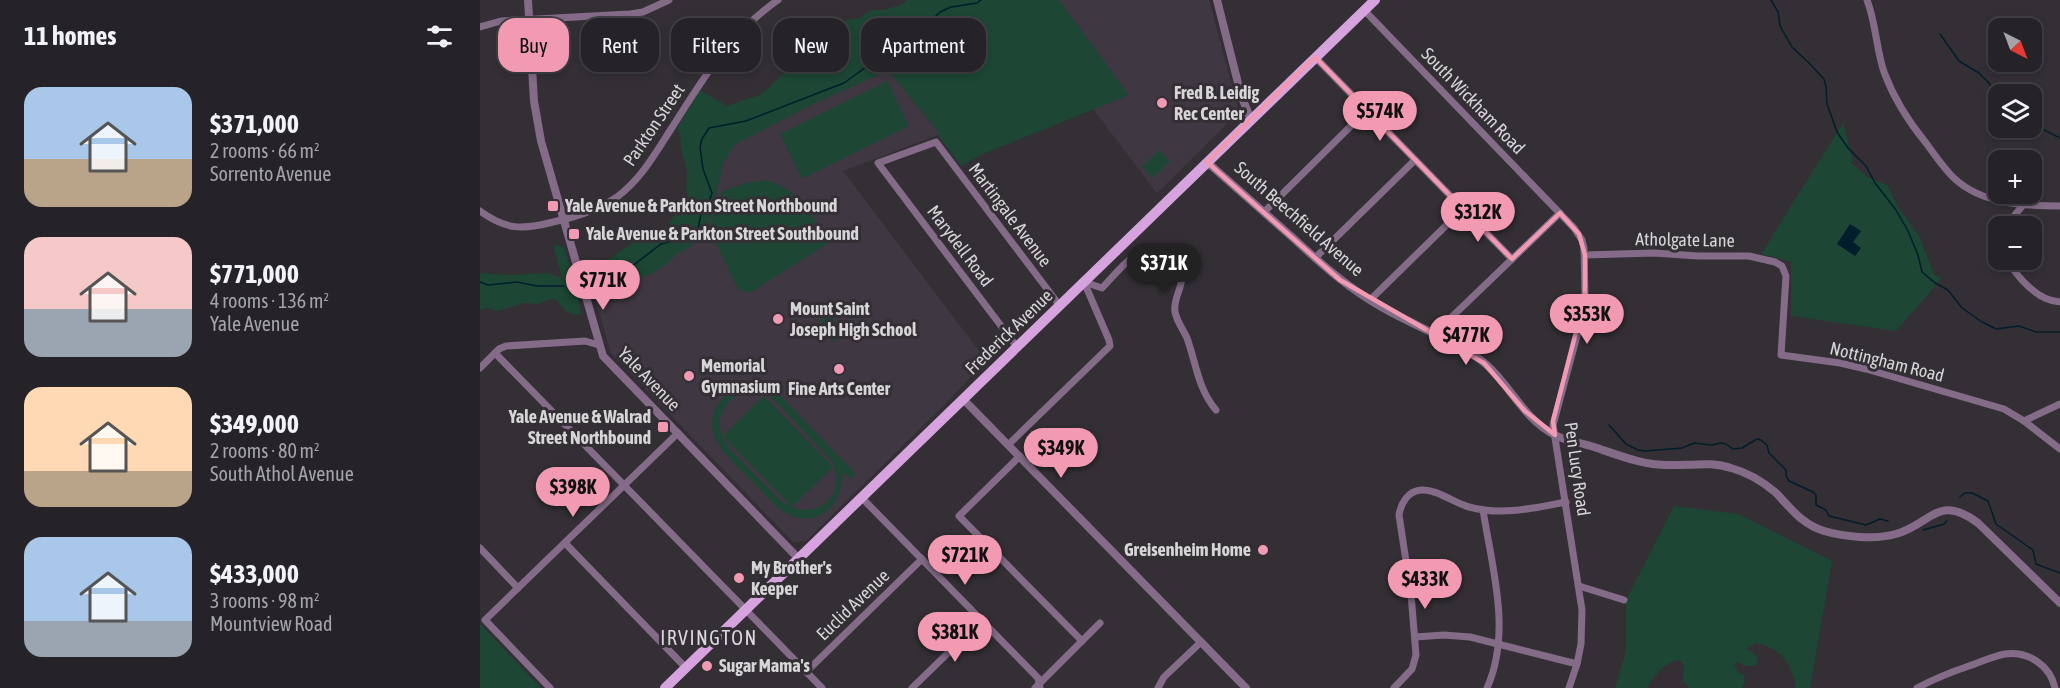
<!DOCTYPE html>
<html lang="en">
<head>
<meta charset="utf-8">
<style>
	body { margin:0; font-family:"Asap Condensed",sans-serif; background:#322f34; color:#f1f3f6; height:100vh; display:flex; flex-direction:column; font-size:22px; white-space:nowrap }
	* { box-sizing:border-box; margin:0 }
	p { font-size:20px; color:#a4a4a8 }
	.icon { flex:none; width:33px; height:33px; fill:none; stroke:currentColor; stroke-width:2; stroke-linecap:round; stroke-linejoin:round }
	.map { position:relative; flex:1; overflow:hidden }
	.details { display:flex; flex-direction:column; background:#262328; width:480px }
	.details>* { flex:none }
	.banner { position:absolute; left:18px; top:18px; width:570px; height:54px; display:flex; gap:12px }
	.needle { width:39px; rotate:138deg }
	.fabs { position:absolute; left:1508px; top:18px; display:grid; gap:12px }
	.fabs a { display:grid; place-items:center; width:54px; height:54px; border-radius:12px; background:#262328; box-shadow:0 3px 9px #0003,0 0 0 2px #424045; font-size:30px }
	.price { position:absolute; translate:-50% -51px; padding:0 14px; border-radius:21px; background:#f19ab1; color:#111; font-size:20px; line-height:39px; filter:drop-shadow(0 2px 3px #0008) }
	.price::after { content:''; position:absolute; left:50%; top:36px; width:18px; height:14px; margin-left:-9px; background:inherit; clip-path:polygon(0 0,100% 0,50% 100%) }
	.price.active { background:#222; color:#fff }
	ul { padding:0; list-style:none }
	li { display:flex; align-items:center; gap:18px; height:150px; padding:0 24px }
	li span { display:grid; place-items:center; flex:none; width:168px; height:120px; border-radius:18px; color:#555 }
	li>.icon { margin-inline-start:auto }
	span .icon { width:72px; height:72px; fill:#fffc; stroke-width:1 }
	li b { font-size:26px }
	h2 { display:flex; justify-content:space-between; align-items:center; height:72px; padding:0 24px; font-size:26px }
	.pill { padding:0 21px; border-radius:18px; background:#262328; box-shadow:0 3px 9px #0003,0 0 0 2px #424045; font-size:21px; line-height:54px }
	.pill.active { background:#f19ab1; color:#111 }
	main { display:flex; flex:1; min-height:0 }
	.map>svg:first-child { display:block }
</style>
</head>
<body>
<main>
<section class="details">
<h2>11 homes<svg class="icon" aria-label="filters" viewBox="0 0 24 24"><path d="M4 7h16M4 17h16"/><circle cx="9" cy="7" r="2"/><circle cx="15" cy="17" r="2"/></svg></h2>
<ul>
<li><span style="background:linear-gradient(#a9c7e8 60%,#b9a48a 0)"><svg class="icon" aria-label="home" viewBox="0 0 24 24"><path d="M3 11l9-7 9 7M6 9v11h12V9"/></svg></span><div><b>$371,000</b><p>2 rooms · 66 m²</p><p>Sorrento Avenue</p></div></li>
<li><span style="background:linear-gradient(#f6c9c9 60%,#9aa5b1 0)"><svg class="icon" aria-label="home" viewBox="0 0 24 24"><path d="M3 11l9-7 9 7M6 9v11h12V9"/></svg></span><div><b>$771,000</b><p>4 rooms · 136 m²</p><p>Yale Avenue</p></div></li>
<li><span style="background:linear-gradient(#ffd9b3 70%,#b9a48a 0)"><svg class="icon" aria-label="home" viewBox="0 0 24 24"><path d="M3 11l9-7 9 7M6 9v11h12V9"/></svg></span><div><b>$349,000</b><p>2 rooms · 80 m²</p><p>South Athol Avenue</p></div></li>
<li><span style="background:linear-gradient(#a9c7e8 70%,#9aa5b1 0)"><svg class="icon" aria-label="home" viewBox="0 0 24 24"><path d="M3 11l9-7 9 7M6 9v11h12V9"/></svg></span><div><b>$433,000</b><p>3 rooms · 98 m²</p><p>Mountview Road</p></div></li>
</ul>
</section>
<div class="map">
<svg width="1580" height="688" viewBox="0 0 1580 688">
	<rect width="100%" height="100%" fill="#332f35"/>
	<!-- built -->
	<g fill="#3f3843">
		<polygon points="579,0 729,0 759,112 677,193 613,109 648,95"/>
		<polygon points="404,65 460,134 363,171 506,360 470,399 326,541 313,542 131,353 111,285 209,244 245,145"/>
	</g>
	<!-- green -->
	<g fill="#1d4634" fill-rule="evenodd">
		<path d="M 427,0 L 579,0 L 649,95 L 503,154 L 481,166 L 458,135 L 460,134 L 406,68 L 396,76 L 335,103 L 254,145 L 243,164 L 231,218 L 227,227 L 210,247 L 197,254 L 187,264 L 173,273 L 121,293 L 114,297 L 109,273 L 151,244 L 190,225 L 190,221 L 207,200 L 208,197 C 205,187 207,181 207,172 C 206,160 198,149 201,136 L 197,128 L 220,90 L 247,106 L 282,94 L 308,69 L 335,60 L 342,56 L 348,40 L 357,24 L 366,20 L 380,18 L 392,10 L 403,10 L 421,5 Z"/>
		<polygon points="407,81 429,126 322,179 300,134"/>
		<polygon points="1363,123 1373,161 1370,162 1389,178 1407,185 1418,207 1439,236 1455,276 1457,275 1461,279 1416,331 1311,316 1311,262 1281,254"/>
		<polygon points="679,150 690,161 673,178 662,167"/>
		<path d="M 285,180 C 316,186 333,218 350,242 L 270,293 L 258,289 L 229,228 L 243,191 L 266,183 Z"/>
		<path d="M 73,244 L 84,247 L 98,293 L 101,314 C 90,317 82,309 77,300 L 71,299 L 58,304 L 44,303 L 17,311 L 7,308 L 0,310 L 0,273 L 30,275 L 68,273 L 82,278 Z"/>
		<polygon points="350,314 364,335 354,342 340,321"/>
		<path d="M 273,384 L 287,388 L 290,385 L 376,474 L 371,479 L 363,472 C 363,502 342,528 309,515 C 296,509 285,494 275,484 C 255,463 218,436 238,404 C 247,391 258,386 273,384 ZM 272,391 L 289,396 L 294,400 L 353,462 C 368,499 333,524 301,501 L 249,448 L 241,434 L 239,418 L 249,401 L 263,392 Z"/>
		<polygon points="284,396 353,467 312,507 243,436"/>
		<path d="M 1194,506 L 1258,514 L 1352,561 L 1330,688 L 1314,688 L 1316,684 C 1309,661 1300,648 1276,643 L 1267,648 L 1277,656 L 1278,661 L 1274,666 L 1265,666 L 1258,662 L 1254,665 L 1259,673 L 1264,675 L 1265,682 L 1262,688 L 1209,688 L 1203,681 L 1204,665 L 1199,660 C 1185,662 1174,676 1167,688 L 1135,688 L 1146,651 L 1146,600 Z"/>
		<polygon points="0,624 61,688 0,688"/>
	</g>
	<!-- water -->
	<polygon fill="#001d2c" points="1370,224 1381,231 1373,242 1381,248 1375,256 1357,244"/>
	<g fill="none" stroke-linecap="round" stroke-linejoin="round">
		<!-- stream -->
		<g stroke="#001d2c" stroke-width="1.5">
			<polyline points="1291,0 1298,12 1300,26 1312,47 1329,63 1344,79 1346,87 1347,104 1357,132 1368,148 1386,166 1395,183 1416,210 1428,231 1438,255 1442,272 1455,283 1468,290 1482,308 1502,322 1516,329 1539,326 1556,332 1580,332"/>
			<polyline points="1460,34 1479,61 1499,73 1509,83 1518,99"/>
			<polyline points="1551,123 1580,138"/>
			<polyline points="122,279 142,274 181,244 209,236 218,229 222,209 230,199 232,193 223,169 220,147 222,139 229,128 266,121 364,83 393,62 423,48 460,12 471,7 497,3 501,0"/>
			<polyline points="0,282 8,285 37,282 57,286 84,286"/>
			<polyline points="1129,425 1146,444 1158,450 1165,451 1202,448 1214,443 1232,445 1241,443 1246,444 1253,449 1262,448 1277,439 1281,440 1287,445 1289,453 1306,470 1306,476 1309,481 1333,492 1336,495 1336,505 1346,510 1349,516 1386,525 1400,519 1408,521"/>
			<polyline points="1480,497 1485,493 1492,493 1508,501 1516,524 1553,550 1556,564 1580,573"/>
			<polyline points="1443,530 1464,524 1467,521"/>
		</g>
		<!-- minor -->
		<g stroke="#846b88" stroke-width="7">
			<path d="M 1387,0 C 1396,23 1396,48 1404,72 C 1414,99 1428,121 1446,143 C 1455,155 1464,169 1475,179 C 1502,204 1545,206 1580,206"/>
			<polyline points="884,10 1094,228 1102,240 1104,248 1105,297 1102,317 1073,425 1102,610 1101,644 1097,664 1089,688"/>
			<polyline points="0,27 21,21 150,14 163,12 189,0"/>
			<polyline points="835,57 1032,259"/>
			<path d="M 0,211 C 26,230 43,230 73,222 C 96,217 118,210 137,197 C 161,179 175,154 191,129 C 223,79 248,35 298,0"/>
			<polyline points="784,212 887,110"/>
			<polyline points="1526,226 1543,205"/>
			<polyline points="1105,255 1174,253 1218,256 1269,256 1295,262 1302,266 1306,276 1301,355 1360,363 1386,369 1524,409 1544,421 1580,449"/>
			<polyline points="835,258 935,160"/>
			<path d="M 1527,260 C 1539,279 1556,300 1580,302"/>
			<path d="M 604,282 L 622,288 C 638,272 663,235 689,253 C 697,258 702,267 702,276 C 702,289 693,299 695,312 C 697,322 703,329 707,338 C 716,363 718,389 736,410"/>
			<polyline points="890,300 983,209"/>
			<polyline points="953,335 1080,213"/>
			<polyline points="537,347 398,163 456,142 580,306"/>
			<polyline points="15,353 342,688"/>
			<polyline points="0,368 19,349 26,346 105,341 119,345"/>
			<polyline points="1544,421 1580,404"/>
			<polyline points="529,444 630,346 629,340 604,282"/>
			<polyline points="540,456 479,516 602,641"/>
			<polyline points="382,498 558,678 560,688"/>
			<path d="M 1003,510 C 1012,568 1032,632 1007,688"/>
			<polyline points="85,543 206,668"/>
			<polyline points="0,548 38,588"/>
			<polyline points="1099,586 1144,600"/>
			<polyline points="935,637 964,635 990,637 1097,664"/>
			<polyline points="326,672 442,559"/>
			<polyline points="70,688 5,620 198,433"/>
			<polyline points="432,688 501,621"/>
			<polyline points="555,688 620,623"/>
			<polyline points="678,688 684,677 721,642"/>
			<path d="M 914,688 L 932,669 L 936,655 L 931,594 L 919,515 C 921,503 928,491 941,490 C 957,489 974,503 989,507 C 1022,516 1054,508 1086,502"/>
			<path d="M 1437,688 C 1454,679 1471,672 1489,666 C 1501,662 1513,656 1525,654 C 1548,651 1570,665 1575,688"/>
		</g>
		<!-- tertiary -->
		<g stroke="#846b88" stroke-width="8">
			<polyline points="48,0 54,101 61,141 123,356 319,559"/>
			<polyline points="737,0 761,95 771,120"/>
			<path d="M 727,162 C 755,187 784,212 812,237 C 837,260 861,282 890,300 C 924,322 964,335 998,358 C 1028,379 1041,418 1075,435 C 1086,441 1101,443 1114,447 C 1138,455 1162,465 1188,465 C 1210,466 1231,461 1251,468 C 1266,472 1283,482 1295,492 C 1311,508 1321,524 1344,531 C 1365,537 1395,540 1416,534 C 1451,524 1458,493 1498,523 L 1580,603"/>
			<polyline points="484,400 766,688"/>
		</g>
		<!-- primary -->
		<polyline stroke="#d7a3df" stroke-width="10" points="185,688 895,0"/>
	</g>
	<!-- marked area -->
	<path fill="none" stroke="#f19ab1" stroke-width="4.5" stroke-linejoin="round" d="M 835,57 L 1032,259 L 1080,213 L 1099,234 L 1105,255 L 1105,297 L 1073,421 L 1075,435 L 1045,411 L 1004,363 L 860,280 L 727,162 Z"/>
	<!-- markers -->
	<g fill="#f19ab1" stroke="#332f35" stroke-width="2">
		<circle cx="682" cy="103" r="6"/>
		<rect x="67" y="200" width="12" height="12" rx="3"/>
		<rect x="88" y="228" width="12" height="12" rx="3"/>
		<circle cx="298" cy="319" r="6"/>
		<circle cx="359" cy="369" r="6"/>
		<circle cx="209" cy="376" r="6"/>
		<rect x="177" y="421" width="12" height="12" rx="3"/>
		<circle cx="783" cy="550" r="6"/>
		<circle cx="259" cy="578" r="6"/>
		<circle cx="227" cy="666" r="6"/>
	</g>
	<g text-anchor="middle" stroke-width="6" stroke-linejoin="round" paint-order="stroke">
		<!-- poi labels -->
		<g font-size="18" font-weight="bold" fill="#d8d5d9" stroke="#332f35" text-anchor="start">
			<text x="694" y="99">Fred B. Leidig<tspan x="694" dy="21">Rec Center</tspan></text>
			<text x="85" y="212">Yale Avenue &amp; Parkton Street Northbound</text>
			<text x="106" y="240">Yale Avenue &amp; Parkton Street Southbound</text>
			<text x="310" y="315">Mount Saint<tspan x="310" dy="21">Joseph High School</tspan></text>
			<text x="221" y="372">Memorial<tspan x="221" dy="21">Gymnasium</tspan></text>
			<text x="359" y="395" text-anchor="middle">Fine Arts Center</text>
			<text x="171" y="423" text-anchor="end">Yale Avenue &amp; Walrad<tspan x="171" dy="21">Street Northbound</tspan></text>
			<text x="771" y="556" text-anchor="end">Greisenheim Home</text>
			<text x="271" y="574">My Brother's<tspan x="271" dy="21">Keeper</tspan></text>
			<text x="239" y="672">Sugar Mama's</text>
		</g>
		<!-- street labels -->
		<g font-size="18" fill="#d8d5d9" stroke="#332f35">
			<text transform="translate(993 101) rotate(46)" y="6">South Wickham Road</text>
			<text transform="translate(174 125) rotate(-56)" y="6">Parkton Street</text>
			<text transform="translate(530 215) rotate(53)" y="6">Martingale Avenue</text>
			<text transform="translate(819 219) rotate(41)" y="6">South Beechfield Avenue</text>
			<text transform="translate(1205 240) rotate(1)" y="6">Atholgate Lane</text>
			<text transform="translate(480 246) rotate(53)" y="6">Marydell Road</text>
			<text transform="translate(529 332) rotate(-44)" y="6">Frederick Avenue</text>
			<text transform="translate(1407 362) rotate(14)" y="6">Nottingham Road</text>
			<text transform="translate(169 379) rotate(46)" y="6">Yale Avenue</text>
			<text transform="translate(1097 469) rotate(82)" y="6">Pen Lucy Road</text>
			<text transform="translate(373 605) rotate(-44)" y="6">Euclid Avenue</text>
		</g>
		<!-- neighbourhood labels -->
		<g font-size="20" letter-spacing="1.5" fill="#dcd7df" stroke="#332f35">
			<text x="229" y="645">IRVINGTON</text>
		</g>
	</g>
</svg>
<div class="fabs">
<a><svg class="needle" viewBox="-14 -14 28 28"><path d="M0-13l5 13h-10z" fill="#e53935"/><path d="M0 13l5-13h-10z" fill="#a4a4a8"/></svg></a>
<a><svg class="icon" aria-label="layers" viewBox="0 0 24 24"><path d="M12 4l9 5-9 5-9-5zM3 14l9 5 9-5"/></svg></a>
<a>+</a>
<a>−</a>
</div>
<b class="price" style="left:900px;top:142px">$574K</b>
<b class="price" style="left:998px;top:243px">$312K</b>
<b class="price active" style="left:684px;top:294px">$371K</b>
<b class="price" style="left:123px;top:311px">$771K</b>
<b class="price" style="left:1107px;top:345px">$353K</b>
<b class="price" style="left:986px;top:366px">$477K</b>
<b class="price" style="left:581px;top:479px">$349K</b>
<b class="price" style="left:93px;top:518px">$398K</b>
<b class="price" style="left:485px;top:586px">$721K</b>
<b class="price" style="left:945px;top:610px">$433K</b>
<b class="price" style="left:475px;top:663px">$381K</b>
<div class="banner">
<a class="pill active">Buy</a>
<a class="pill">Rent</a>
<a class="pill">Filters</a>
<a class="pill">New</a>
<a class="pill">Apartment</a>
</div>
</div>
</main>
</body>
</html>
